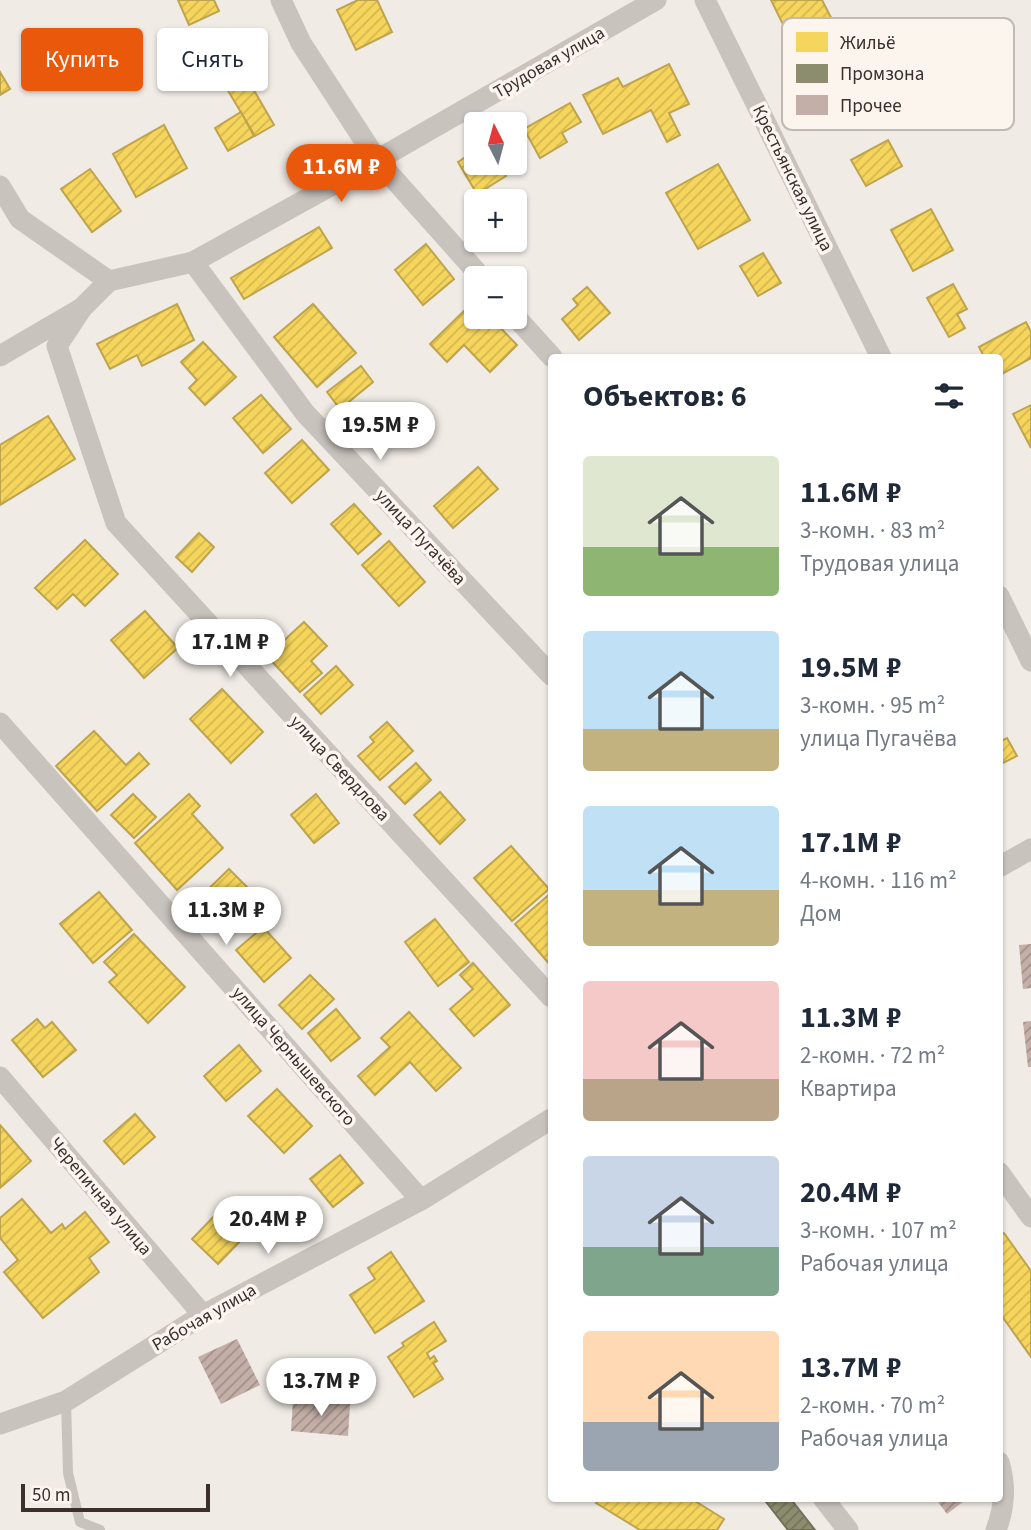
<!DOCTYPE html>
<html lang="ru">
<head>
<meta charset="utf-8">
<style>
	body { margin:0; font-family:"Source Sans 3",sans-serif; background:#f6f6f7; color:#1f2937; height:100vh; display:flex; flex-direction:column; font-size:26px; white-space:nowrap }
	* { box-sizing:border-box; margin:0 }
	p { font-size:23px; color:#747a83 }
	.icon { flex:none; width:38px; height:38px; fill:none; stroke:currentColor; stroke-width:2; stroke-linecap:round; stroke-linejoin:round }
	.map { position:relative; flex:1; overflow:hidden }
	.details { position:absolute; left:548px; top:354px; width:455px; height:1148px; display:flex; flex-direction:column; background:#fff; border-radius:7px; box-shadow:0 2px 5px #0004 }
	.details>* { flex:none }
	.guide { position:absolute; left:21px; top:28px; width:422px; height:63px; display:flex; gap:14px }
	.needle { width:46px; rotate:354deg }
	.tools { position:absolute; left:464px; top:112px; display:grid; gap:14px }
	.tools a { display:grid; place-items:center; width:63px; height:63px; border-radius:7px; background:#fff; box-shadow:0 2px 5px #0004; font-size:35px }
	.scale { position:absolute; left:21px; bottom:18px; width:189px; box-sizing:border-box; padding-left:7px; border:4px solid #3b302b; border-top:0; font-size:19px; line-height:24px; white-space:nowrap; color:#3b302b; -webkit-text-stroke:5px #fbf5ee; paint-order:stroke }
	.price { position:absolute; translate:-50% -60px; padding:0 16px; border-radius:24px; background:#fff; color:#222; font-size:23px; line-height:46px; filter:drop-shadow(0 2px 4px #0008) }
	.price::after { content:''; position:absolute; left:50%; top:42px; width:21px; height:16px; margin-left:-10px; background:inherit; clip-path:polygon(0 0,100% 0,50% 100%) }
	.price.selected { background:#ea580c; color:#fff }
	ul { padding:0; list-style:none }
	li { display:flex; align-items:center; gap:21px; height:175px; padding:0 35px }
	li span { display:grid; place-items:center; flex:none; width:196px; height:140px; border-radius:7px; color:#555 }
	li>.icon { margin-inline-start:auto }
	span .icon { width:84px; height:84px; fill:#fffc; stroke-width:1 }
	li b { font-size:30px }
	h2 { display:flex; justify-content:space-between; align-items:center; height:84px; padding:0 35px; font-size:30px }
	.pill { padding:0 24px; border-radius:7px; background:#fff; box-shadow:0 2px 5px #0004; font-size:24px; line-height:63px }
	.pill.selected { background:#ea580c; color:#fff }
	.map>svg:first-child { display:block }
</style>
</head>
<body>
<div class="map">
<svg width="1031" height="1530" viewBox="0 0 1031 1530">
	<defs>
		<pattern id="homes-hatch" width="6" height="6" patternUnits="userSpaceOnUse" patternTransform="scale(1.75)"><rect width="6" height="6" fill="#f6d55c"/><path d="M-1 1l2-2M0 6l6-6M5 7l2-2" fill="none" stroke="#d4b750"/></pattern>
		<pattern id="industry-hatch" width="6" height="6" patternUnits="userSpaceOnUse" patternTransform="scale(1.75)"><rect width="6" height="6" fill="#8c8c6e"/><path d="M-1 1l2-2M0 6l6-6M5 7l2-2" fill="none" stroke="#74735b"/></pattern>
		<pattern id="building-hatch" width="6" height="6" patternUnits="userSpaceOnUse" patternTransform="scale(1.75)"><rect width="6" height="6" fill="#c3afa7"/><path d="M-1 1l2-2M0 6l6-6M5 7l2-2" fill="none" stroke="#a08f88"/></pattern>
	</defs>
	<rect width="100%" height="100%" fill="#f0ebe5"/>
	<!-- homes -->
	<g fill="url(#homes-hatch)" stroke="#bea44d" stroke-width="2">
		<polygon points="178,0 214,0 219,11 189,25"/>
		<polygon points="358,0 377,0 392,32 356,50 337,10"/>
		<polygon points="771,0 822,0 844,43 802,63"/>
		<polygon points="669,64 689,104 669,113 680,135 667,142 651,110 603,134 583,95 618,78 623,87"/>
		<polygon points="0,72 10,89 0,95"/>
		<polygon points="244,73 274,125 255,136 224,84"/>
		<polygon points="570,103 581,122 562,133 567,142 540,158 524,129"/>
		<polygon points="241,112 254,136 228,151 215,128"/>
		<polygon points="164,125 187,168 136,197 113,154"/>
		<polygon points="888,140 902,166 866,186 851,160"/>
		<polygon points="476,150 476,163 498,163 506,176 477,194 458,162"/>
		<polygon points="718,164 750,220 698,249 666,193"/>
		<polygon points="90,169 121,211 92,232 61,189"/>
		<polygon points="931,209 953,250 913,271 891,230"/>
		<polygon points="319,227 332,248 244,299 231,278"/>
		<polygon points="426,244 454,279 423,305 395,270"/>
		<polygon points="763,253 781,283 758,296 740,266"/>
		<polygon points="953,284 967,309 957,314 965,328 949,337 927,298"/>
		<polygon points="587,287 610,313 579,340 562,319 578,305 573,299"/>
		<polygon points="474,301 476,317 490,317 517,345 490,372 464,345 447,362 430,344"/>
		<polygon points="177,304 194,340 142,366 137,355 110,369 97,344"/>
		<polygon points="313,304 356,353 317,387 274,337"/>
		<polygon points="1026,322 1031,332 1031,358 1002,374 999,357 984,357 979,347"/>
		<polygon points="203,342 236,377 205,405 189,388 197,380 181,362"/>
		<polygon points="361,366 373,382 340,409 327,392"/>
		<polygon points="261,395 291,429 263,453 233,418"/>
		<polygon points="1031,405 1031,448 1013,414"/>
		<polygon points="48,416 75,459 0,505 0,445"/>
		<polygon points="302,440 329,470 292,503 265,473"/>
		<polygon points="478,467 498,489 453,528 434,506"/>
		<polygon points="354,504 381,534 358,554 331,524"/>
		<polygon points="199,533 214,547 192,572 176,557"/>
		<polygon points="85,540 118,574 85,606 73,594 57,609 35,588"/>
		<polygon points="389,541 425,582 399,606 362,565"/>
		<polygon points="145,611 178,648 144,678 111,640"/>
		<polygon points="304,622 327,646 311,661 322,673 300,692 267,656"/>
		<polygon points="336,666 353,685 321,714 304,695"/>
		<polygon points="222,689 263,732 231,763 190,719"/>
		<polygon points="387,722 413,751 380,780 358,756 374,742 370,737"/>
		<polygon points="94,731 126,765 139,753 149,764 97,811 56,766"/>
		<polygon points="1007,738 1017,756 999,765 999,742"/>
		<polygon points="416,763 431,780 405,804 389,787"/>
		<polygon points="440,792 465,820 440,844 414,815"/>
		<polygon points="133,794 156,817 134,838 111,815"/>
		<polygon points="189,794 200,806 192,814 223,848 177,890 135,843"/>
		<polygon points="316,794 339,823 314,843 291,815"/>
		<polygon points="511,846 549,889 512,921 474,878"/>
		<polygon points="229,869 249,889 214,922 195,902"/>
		<polygon points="99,892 132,930 93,963 60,924"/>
		<polygon points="551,893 551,966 515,924"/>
		<polygon points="435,919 469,962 438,986 405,942"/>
		<polygon points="263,927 291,958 264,982 236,950"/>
		<polygon points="134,934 185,987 148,1023 109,982 117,975 104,962"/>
		<polygon points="473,963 510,1005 474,1036 450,1009 473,989 460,975"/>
		<polygon points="310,975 334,999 302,1029 279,1005"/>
		<polygon points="336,1009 360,1038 331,1061 308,1033"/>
		<polygon points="409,1012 461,1068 436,1091 410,1062 375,1095 358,1076 390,1047 381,1038"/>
		<polygon points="37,1019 45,1028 52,1022 76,1050 43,1077 12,1040"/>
		<polygon points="239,1045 261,1071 226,1101 204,1076"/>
		<polygon points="277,1089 312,1126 284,1153 248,1116"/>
		<polygon points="135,1114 155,1137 124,1164 104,1141"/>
		<polygon points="0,1125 31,1161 0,1188"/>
		<polygon points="340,1155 363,1183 333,1207 310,1179"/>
		<polygon points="22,1199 51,1233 62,1224 65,1229 85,1212 109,1242 89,1258 99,1272 43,1318 4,1272 18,1260 0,1238 0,1218"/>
		<polygon points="222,1208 248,1233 218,1264 192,1239"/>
		<polygon points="1004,1233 1031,1271 1031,1357 999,1312 999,1236"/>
		<polygon points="391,1252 424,1301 375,1333 350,1295 375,1279 368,1268"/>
		<polygon points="434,1322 446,1341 427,1353 430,1359 434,1356 437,1361 433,1363 443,1379 414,1397 388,1357 404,1346 402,1343"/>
		<polygon points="599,1498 690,1498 724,1519 717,1530 640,1530 596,1503"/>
	</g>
	<!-- industry -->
	<polygon fill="url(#industry-hatch)" stroke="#74705a" stroke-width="2" points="763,1498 790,1498 815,1530 788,1530"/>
	<!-- building -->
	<g fill="url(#building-hatch)">
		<polygon points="1031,944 1031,988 1023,989 1019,945"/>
		<polygon points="1031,1021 1031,1067 1028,1067 1023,1022"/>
		<polygon points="237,1339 260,1385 221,1404 198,1357"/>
		<polygon points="293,1400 350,1404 348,1436 291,1431"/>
		<polygon points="935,1498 968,1498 947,1514"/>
	</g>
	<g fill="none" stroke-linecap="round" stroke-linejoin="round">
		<!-- lane -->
		<polyline stroke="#c9c3be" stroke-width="10" points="66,1401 68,1473 80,1522 100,1530"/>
		<!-- street -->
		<g stroke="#c9c3be" stroke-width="21">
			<polyline points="281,0 301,43 377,160 482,278"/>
			<polyline points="705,0 881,357"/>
			<polyline points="0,186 20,219 109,281"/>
			<polyline points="193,262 305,413 551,675"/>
			<polyline points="82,308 57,346 116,523 551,997"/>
			<polyline points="514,315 552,357"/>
			<polyline points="0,356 82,308 109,281 193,262 377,160 656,0"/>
			<polyline points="999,596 1031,661"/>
			<polyline points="0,723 421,1200"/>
			<polyline points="999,867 1031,849"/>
			<polyline points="0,1077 203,1315"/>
			<polyline points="999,1172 1031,1217"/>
			<polyline points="0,1424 66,1401 203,1315 421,1200 551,1119"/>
			<polyline points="823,1498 848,1530"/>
			<path d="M 996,1530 C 1005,1507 1006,1485 999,1462"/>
		</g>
	</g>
	<g text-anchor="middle" stroke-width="7" stroke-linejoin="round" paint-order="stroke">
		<!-- street labels -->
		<g font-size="18" fill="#3b302b" stroke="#fbf5ee">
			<text transform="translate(549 62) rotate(-30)" y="6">Трудовая улица</text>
			<text transform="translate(793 178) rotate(64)" y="6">Крестьянская улица</text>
			<text transform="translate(421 537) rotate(47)" y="6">улица Пугачёва</text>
			<text transform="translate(340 768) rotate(47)" y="6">улица Свердлова</text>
			<text transform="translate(294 1056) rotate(49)" y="6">улица Чернышевского</text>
			<text transform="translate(101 1196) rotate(50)" y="6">Черепичная улица</text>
			<text transform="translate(204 1317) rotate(-30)" y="6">Рабочая улица</text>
		</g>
	</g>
	<!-- legend -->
	<rect x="782" y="18" width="232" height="112" rx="10" fill="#fbf5ee" stroke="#c1bab4" stroke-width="2"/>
	<rect x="796" y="32" width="32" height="20" fill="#f6d55c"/>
	<rect x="796" y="64" width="32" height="19" fill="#8c8c6e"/>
	<rect x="796" y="95" width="32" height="20" fill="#c3afa7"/>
	<g font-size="19" fill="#3b302b">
		<text x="840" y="49">Жильё</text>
		<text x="840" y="80">Промзона</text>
		<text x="840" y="112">Прочее</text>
	</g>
</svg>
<div class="tools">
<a><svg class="needle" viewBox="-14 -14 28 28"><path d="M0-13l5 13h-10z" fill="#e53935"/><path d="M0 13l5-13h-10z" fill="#747a83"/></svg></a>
<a>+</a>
<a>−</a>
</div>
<div class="scale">50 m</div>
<b class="price selected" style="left:341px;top:204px">11.6M ₽</b>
<b class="price" style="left:380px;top:462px">19.5M ₽</b>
<b class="price" style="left:230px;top:679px">17.1M ₽</b>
<b class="price" style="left:226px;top:947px">11.3M ₽</b>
<b class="price" style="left:268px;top:1256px">20.4M ₽</b>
<b class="price" style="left:321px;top:1418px">13.7M ₽</b>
<div class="guide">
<a class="pill selected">Купить</a>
<a class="pill">Снять</a>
</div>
<section class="details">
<h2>Объектов: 6<svg class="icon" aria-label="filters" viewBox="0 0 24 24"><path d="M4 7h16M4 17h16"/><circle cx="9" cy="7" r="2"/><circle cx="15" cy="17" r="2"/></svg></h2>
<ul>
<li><span style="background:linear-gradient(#dfe7d0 65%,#8fb573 0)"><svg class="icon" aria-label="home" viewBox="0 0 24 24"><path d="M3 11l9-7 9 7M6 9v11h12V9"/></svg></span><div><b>11.6M ₽</b><p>3-комн. · 83 m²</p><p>Трудовая улица</p></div></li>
<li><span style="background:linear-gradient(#bfe0f5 70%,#c2b280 0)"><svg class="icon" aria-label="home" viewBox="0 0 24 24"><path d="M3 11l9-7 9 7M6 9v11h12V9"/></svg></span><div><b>19.5M ₽</b><p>3-комн. · 95 m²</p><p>улица Пугачёва</p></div></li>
<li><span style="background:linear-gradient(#bfe0f5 60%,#c2b280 0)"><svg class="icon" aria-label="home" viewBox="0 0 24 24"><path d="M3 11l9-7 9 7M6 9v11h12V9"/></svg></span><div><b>17.1M ₽</b><p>4-комн. · 116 m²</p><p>Дом</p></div></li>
<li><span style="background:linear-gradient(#f6c9c9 70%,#b9a48a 0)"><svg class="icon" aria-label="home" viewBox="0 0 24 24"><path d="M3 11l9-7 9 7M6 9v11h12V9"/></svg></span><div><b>11.3M ₽</b><p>2-комн. · 72 m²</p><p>Квартира</p></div></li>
<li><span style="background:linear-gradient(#c9d6e8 65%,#7fa58c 0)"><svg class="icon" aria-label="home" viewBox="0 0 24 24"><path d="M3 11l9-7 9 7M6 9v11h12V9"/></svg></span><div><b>20.4M ₽</b><p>3-комн. · 107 m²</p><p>Рабочая улица</p></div></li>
<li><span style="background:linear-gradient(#ffd9b3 65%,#9aa5b1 0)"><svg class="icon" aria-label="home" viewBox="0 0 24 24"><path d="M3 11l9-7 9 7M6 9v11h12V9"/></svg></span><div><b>13.7M ₽</b><p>2-комн. · 70 m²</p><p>Рабочая улица</p></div></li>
</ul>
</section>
</div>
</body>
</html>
